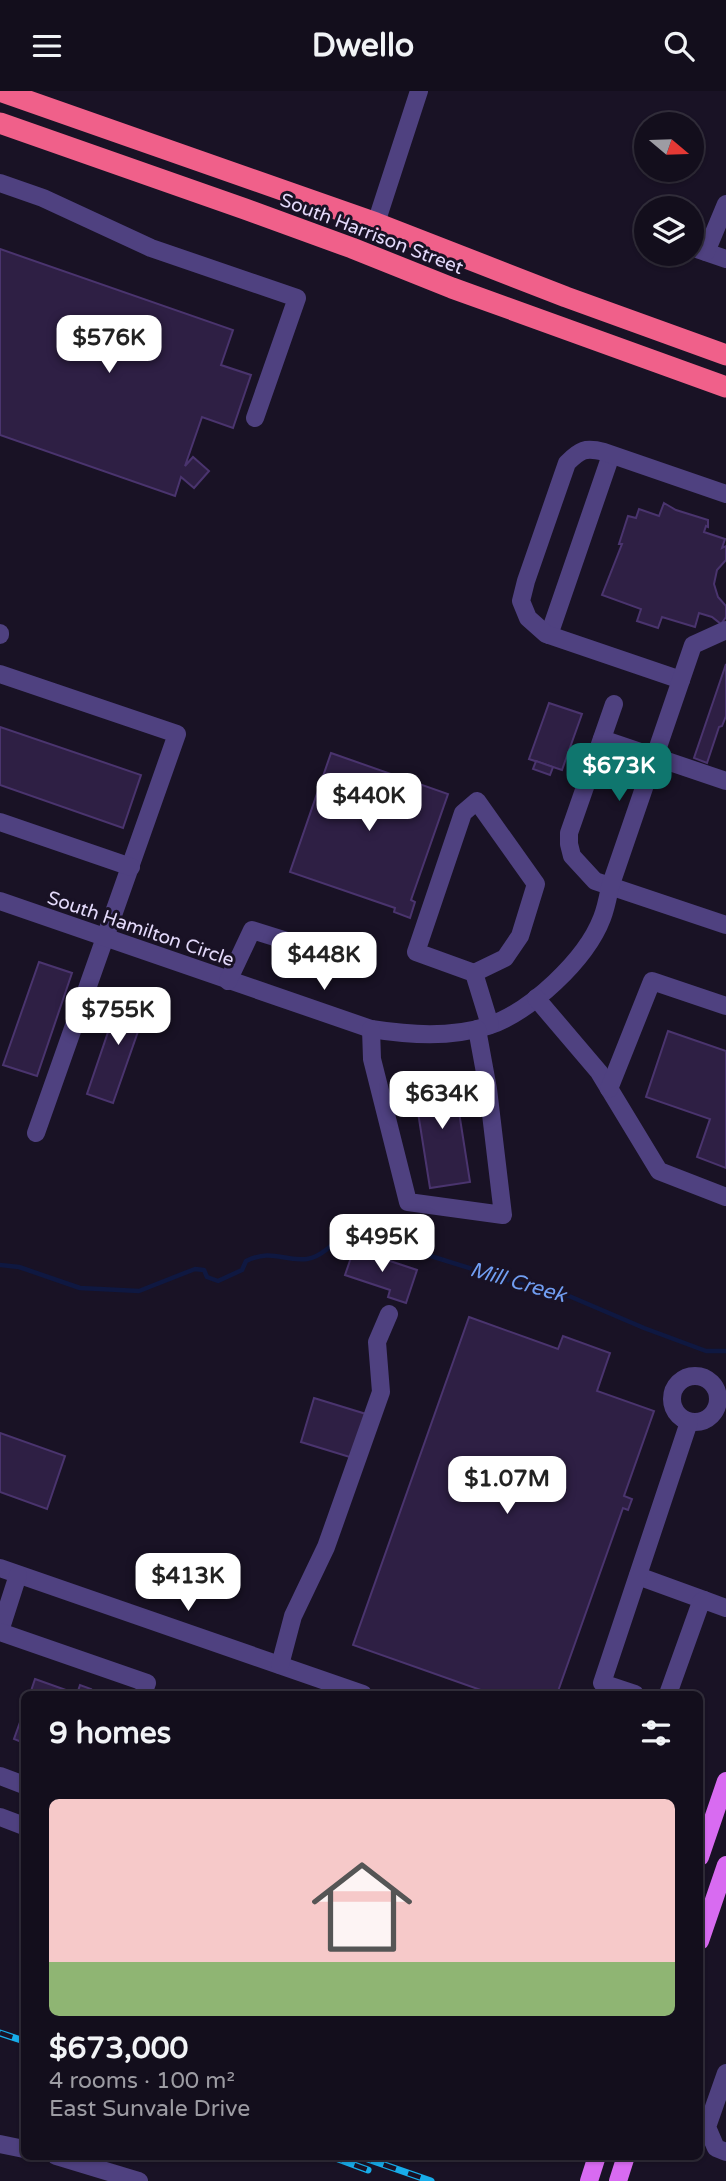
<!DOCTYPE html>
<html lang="en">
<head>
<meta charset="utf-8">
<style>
	body { margin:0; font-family:"Varela Round",sans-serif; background:#201c29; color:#f1f3f6; height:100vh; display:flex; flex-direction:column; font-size:26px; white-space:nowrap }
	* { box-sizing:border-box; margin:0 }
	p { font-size:23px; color:#9d9ca3 }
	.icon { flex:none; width:38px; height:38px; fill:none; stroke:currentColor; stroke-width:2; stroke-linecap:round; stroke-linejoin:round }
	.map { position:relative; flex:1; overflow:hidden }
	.panel { position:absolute; left:21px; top:1600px; width:682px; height:469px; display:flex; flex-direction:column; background:#130e1c; border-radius:10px; box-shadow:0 2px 5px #0004,0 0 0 2px #322e3b }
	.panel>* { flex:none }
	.needle { width:46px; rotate:109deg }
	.controls { position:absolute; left:634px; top:21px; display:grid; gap:14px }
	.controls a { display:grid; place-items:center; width:70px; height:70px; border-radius:50%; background:#130e1c; box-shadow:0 2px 5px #0004,0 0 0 2px #322e3b; font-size:35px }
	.price { position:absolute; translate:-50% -60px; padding:0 16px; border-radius:14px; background:#fff; color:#222; font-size:23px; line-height:46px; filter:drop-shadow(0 2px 4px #0008) }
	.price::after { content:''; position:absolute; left:50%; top:42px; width:21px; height:16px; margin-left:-10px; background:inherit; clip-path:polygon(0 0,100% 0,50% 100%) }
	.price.active { background:#0f766e; color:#fff }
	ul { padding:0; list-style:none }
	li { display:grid; align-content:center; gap:14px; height:371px; padding:0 28px }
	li+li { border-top:2px solid #322e3b }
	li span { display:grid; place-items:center; height:217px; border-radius:10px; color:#555 }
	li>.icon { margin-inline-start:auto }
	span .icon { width:126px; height:126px; fill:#fffc; stroke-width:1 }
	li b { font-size:30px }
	h2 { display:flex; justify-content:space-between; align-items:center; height:84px; padding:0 28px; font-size:30px }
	header { display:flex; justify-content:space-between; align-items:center; height:91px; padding:0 28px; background:#130e1c; font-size:32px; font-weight:800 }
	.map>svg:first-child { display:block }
</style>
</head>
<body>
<header><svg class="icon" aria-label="menu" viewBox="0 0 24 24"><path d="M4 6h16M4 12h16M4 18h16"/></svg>Dwello<svg class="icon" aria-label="search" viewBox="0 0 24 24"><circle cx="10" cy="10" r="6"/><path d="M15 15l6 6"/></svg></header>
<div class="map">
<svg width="726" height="2090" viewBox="0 0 726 2090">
	<rect width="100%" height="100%" fill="#191225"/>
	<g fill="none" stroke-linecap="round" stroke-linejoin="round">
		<!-- stream -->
		<path stroke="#0f1841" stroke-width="4.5" d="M 0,1174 L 19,1176 L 80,1197 L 139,1200 L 195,1178 L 204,1179 L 207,1186 L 218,1190 L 242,1179 L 246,1170 C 273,1157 283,1171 307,1168 C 322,1166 334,1152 343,1142 L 363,1144 L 524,1194 L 569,1205 L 644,1237 L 706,1260 L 726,1260"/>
	</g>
	<!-- building -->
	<g fill="#2e1f44" stroke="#4a346e" stroke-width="2">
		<polygon points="0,158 233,239 221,274 251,284 233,337 202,326 185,375 193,366 209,380 194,397 181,386 175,405 0,344"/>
		<polygon points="664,412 676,419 708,429 708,436 706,435 704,441 725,448 722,457 726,455 726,469 717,479 714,493 718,506 726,515 726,526 721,533 712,526 699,522 695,536 662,526 658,537 637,530 641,518 602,504 622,453 619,453 628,425 636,427 639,418 659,425"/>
		<polygon points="726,573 726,625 722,635 719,636 707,672 694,667"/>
		<polygon points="549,612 582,623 562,679 529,668"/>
		<polygon points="0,636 141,684 123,737 0,694"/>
		<polygon points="331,662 448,703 411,809 415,811 410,827 394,821 395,817 290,781"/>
		<polygon points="536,670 553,676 550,684 533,678"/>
		<polygon points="39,871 72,882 37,985 3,974"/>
		<polygon points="122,900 149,909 113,1012 87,1003"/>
		<polygon points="668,940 726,960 726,1077 697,1066 710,1028 646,1006"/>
		<polygon points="453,983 470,1091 430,1097 413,990"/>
		<polygon points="354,1158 417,1179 406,1212 388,1206 390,1199 345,1184"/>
		<polygon points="469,1226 558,1258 563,1245 610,1262 597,1300 654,1320 624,1405 632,1408 628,1419 623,1417 557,1603 492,1603 353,1554"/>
		<polygon points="314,1307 366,1323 353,1367 301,1351"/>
		<polygon points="0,1342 65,1365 47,1418 0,1401"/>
		<polygon points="35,1588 77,1603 80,1594 91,1598 89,1603 30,1603"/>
		<polygon points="24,1620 24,1652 14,1648"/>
	</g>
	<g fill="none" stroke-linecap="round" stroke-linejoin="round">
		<!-- minor -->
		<g stroke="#4f4180" stroke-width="18">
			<polyline points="0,92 43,107 151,157 297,207 255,327"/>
			<polyline points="376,132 419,0"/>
			<polyline points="691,156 726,168"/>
			<polyline points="706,161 726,113"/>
			<polyline points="0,542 0,544"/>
			<polyline points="549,544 611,364"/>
			<polyline points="0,583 177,643 36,1042"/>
			<path d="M 681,589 L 546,543 L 528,527 L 521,510 L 526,490 L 567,372 C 580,359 585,356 604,361 L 726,403"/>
			<polyline points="614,613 569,742 569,753 572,765 595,790 726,834"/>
			<polyline points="602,648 726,690"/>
			<polyline points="0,731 131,776"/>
			<path d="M 0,810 L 371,938 C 410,944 450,947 488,935 C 530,921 586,869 602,827 C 606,817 608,806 610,796 L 693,554 L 726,539"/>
			<polyline points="474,882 416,861 463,722 477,710 536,793 520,845 505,867 474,882 490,934"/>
			<polyline points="228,890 252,839 303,855"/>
			<polyline points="536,907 599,981 659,1080 726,1106"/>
			<polyline points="371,938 372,968 408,1111 503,1124 488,998 477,938"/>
			<polyline points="609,998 652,890 726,915"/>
			<circle cx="695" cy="1308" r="23"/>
			<polyline points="0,1477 363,1603"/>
			<polyline points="638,1485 704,1509"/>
			<polyline points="0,1540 18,1484"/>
			<polyline points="0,1541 147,1592 143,1603"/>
			<polyline points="280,1574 293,1525 326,1456 381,1301 377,1251 389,1223"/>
			<polyline points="635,1603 602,1592 689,1331"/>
			<polyline points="668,1603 701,1511 704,1509 726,1517"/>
			<polyline points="0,1685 24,1694"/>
			<polyline points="0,1726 24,1735"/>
			<polyline points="726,1982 707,2036 716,2057 726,2061"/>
			<polyline points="0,2053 24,2058"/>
			<polyline points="56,2065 139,2090"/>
		</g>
		<!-- major -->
		<g stroke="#d86bf1" stroke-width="18">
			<polyline points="700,1766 726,1690"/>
			<polyline points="700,1850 726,1774"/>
			<polyline points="589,2090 597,2065"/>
			<polyline points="618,2090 626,2065"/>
		</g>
		<!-- highway -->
		<g stroke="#f0608a" stroke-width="21">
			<polyline points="0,0 376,132 566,206 726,264"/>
			<polyline points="0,32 245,118 352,157 452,197 726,296"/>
		</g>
		<!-- rail casing -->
		<g stroke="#18ace9" stroke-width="7">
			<g id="rail">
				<polyline points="0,1942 24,1950"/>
				<polyline points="330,2065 368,2079"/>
				<polyline points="359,2065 431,2090"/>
			</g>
		</g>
		<!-- rail -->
		<use href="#rail" stroke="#191225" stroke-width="4.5" stroke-dasharray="13" stroke-linecap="butt"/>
	</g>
	<g text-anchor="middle" stroke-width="6" stroke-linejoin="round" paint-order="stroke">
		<!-- street labels -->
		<g font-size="19" fill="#e4dafb" stroke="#191225">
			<text transform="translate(372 142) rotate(21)" y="7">South Harrison Street</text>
			<text transform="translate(141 837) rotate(19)" y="7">South Hamilton Circle</text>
		</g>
		<!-- water labels -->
		<g font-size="21" font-style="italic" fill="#719ef2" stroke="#191225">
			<text transform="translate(518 1191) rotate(16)" y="7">Mill Creek</text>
		</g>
	</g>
</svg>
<div class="controls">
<a><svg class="needle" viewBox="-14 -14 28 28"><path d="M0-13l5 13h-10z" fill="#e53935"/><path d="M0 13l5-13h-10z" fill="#9d9ca3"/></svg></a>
<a><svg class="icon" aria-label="layers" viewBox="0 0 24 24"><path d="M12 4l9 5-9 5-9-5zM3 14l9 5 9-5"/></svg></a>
</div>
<b class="price" style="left:109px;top:284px">$576K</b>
<b class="price active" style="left:619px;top:712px">$673K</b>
<b class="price" style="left:369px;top:742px">$440K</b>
<b class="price" style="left:324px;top:901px">$448K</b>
<b class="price" style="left:118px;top:956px">$755K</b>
<b class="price" style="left:442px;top:1040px">$634K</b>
<b class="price" style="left:382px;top:1183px">$495K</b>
<b class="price" style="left:507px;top:1425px">$1.07M</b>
<b class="price" style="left:188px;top:1522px">$413K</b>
<section class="panel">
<h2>9 homes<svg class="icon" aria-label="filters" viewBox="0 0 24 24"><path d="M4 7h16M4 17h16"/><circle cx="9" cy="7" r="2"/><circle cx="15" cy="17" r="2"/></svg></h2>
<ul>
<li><span style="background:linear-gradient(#f6c9c9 75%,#8fb573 0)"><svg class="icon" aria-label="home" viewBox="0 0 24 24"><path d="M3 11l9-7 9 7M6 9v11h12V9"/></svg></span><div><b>$673,000</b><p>4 rooms · 100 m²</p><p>East Sunvale Drive</p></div></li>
</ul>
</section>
</div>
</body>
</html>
